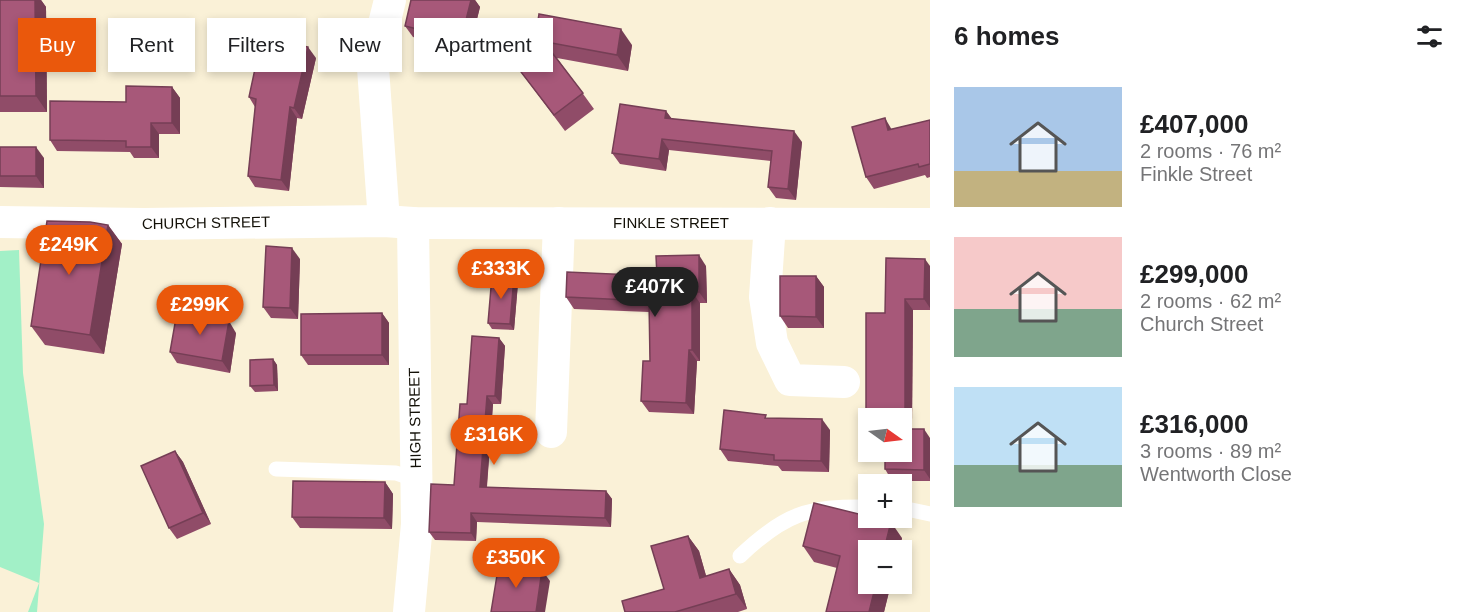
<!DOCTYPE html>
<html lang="en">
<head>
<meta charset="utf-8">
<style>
	body { margin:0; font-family:Helvetica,sans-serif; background:#f6f6f6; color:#202124; height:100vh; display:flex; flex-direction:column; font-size:22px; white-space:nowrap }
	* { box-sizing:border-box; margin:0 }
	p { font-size:20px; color:#757577 }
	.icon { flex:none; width:33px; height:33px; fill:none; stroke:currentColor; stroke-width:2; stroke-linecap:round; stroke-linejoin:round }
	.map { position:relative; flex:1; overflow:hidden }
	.sheet { display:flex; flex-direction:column; background:#fff; width:540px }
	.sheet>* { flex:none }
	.banner { position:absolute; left:18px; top:18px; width:570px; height:54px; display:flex; gap:12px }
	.needle { width:39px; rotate:104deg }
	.fabs { position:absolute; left:858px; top:408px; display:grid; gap:12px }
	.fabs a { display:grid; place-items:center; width:54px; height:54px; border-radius:0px; background:#fff; box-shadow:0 3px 9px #0003; font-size:30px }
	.price { position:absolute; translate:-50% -51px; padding:0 14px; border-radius:21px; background:#ea580c; color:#fff; font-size:20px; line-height:39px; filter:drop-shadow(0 2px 3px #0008) }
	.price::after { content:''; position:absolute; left:50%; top:36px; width:18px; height:14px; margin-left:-9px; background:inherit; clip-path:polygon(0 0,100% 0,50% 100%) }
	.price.on { background:#222; color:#fff }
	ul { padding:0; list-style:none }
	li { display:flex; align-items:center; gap:18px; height:150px; padding:0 24px }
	li span { display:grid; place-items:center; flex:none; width:168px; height:120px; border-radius:0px; color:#555 }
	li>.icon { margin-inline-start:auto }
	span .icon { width:72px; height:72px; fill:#fffc; stroke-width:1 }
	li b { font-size:26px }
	h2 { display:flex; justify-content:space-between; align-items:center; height:72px; padding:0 24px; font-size:26px }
	.tag { padding:0 21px; border-radius:0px; background:#fff; box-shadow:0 3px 9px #0003; font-size:21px; line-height:54px }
	.tag.on { background:#ea580c; color:#fff }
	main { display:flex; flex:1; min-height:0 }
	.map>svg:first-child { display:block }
</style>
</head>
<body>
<main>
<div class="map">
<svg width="930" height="612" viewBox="0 0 930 612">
	<rect width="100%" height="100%" fill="#faf1d7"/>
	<!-- green -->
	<polygon fill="#a2f0c7" points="19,250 23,373 44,524 37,612 28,612 39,583 0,567 0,251"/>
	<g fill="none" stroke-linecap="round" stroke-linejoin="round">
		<!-- service -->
		<g stroke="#fff" stroke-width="15">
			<polyline points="276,469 396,473 416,480"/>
			<polyline points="902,508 930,514"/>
			<path d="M 740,556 C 784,514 808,506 868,507"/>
		</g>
		<!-- minor -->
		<g stroke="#fff" stroke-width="32">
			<polyline points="384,221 373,68 390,0"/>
			<polyline points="0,222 144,224 384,221 413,223 930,224"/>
			<polyline points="770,223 765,297 772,343 790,380 844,382"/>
			<polyline points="551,432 559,223"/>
			<polyline points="409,612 417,524 413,223"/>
		</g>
	</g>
	<!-- wall -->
	<g fill="#904c68">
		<polygon points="0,0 41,0 46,7 47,112 0,112"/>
		<polygon points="411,0 475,0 480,7 469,51 413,37 405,26"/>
		<polygon points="535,40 632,45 628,71 557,58 594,109 565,131 521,72 544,54"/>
		<polygon points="316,58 302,119 297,118 289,191 255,187 248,176 255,107 249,97"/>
		<polygon points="172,87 180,98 180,134 159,134 159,158 134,158 130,152 57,151 50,140 126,102"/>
		<polygon points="666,111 672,119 802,142 796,200 776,198 768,187 771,161 669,150 666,171 620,164 612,153"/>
		<polygon points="930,120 930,177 927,178 925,175 874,189 866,177 892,129"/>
		<polygon points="0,147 44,158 44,188 0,187"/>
		<polygon points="108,225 122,244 104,354 45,345 31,326"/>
		<polygon points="300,259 298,319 271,318 263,307"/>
		<polygon points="706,266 707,303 700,303 700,361 697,361 694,414 649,412 641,401 650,361 649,312 574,309 566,297 657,276"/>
		<polygon points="930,266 930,310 913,310 912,422 902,422 902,418 872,418 866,410 885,313"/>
		<polygon points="816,276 824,287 824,328 788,328 780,316"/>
		<polygon points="514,277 518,283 514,330 492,329 488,323"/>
		<polygon points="382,313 389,323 389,365 308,365 301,355"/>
		<polygon points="236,333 230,373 177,363 170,352"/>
		<polygon points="499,338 505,346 501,404 493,404 487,487 606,491 612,499 611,527 477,522 476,541 435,540 429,532 454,485 467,404"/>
		<polygon points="273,359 277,365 278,391 255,392 250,386"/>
		<polygon points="768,418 830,430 829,472 782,471 778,466 728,461 720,449"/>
		<polygon points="930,438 930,481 892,481 885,469"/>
		<polygon points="175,451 183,462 211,524 177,539 169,528"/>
		<polygon points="385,482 393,494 392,529 300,528 292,517"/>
		<polygon points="688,536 699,551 706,576 729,569 740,585 747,609 738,612 625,612 664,589"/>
		<polygon points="902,538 884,612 826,612 837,568 814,562 803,546"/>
	</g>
	<!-- shaded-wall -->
	<g fill="#753e55">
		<polygon points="35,0 41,0 46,7 47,112 36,96"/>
		<polygon points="471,0 475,0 480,7 469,51 461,40"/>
		<polygon points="621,29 632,45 628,71 617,55"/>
		<polygon points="308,47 316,58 302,119 294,108"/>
		<polygon points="172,87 180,98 180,134 172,123"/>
		<polygon points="290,107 297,118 289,191 281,180"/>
		<polygon points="666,111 674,122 665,118"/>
		<polygon points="885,118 892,130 888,130"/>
		<polygon points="151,123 159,134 159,158 151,147"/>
		<polygon points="794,131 802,142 796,200 788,189"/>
		<polygon points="662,139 669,150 666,171 659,159"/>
		<polygon points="36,147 44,158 44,188 36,176"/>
		<polygon points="108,225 122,244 104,354 90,335"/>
		<polygon points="292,248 300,259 298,319 290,308"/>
		<polygon points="699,255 706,266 707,303 699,292"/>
		<polygon points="925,259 930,266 930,308 924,299"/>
		<polygon points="816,276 824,287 824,328 816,317"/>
		<polygon points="514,277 518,283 514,330 510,324"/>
		<polygon points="692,292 700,303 700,361 692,350"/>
		<polygon points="905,299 913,310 912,422 905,411"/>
		<polygon points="382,313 389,323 389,365 382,355"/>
		<polygon points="229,321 236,333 230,373 222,361"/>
		<polygon points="499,338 505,346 501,404 495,396"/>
		<polygon points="689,350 697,361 694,414 686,403"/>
		<polygon points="273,359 277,365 278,391 274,385"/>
		<polygon points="487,396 493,404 486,496 480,487"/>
		<polygon points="822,419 830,430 829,472 821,461"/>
		<polygon points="924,429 930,438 930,479 924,470"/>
		<polygon points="175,451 183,462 211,524 203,513"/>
		<polygon points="385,482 393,494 392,529 384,518"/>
		<polygon points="606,491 612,499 611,527 605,518"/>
		<polygon points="471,513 477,522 476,541 471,533"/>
		<polygon points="891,522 902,538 899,550 884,550"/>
		<polygon points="688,536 699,551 711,593 700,578"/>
		<polygon points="729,569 740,585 747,609 736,594"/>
		<polygon points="542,570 550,581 545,612 536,612"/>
		<polygon points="876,584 891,584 884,612 869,612"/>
	</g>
	<!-- building -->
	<g fill="#a75879" stroke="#753e55" stroke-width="1.5">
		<polygon points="0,0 35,0 36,96 0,96"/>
		<polygon points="411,0 471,0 461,40 405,26"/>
		<polygon points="539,14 621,29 617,55 535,40"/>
		<polygon points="262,36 308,47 294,108 290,107 281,180 248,176 256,99 249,97"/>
		<polygon points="550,50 583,93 554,115 521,72"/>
		<polygon points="126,86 172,87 172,123 151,123 151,147 126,147 126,141 50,140 50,101 126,102"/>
		<polygon points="620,104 666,111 665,118 794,131 788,189 768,187 772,151 662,139 659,159 612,153"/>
		<polygon points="885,118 888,130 930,120 930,164 919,167 918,164 866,177 852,127"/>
		<rect x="0" y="147" width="36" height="29"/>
		<polygon points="47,221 90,222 108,225 90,335 31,326"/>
		<polygon points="266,246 292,248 290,308 263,307"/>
		<polygon points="699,255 699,292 692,292 692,350 689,350 686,403 641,401 643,361 650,361 649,301 566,297 567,272 657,276 656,256"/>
		<polygon points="886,258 925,259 924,299 905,299 905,411 866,410 866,313 885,313"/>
		<polygon points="492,276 514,277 510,324 488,323"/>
		<polygon points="780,276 816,276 816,317 780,316"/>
		<polygon points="177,312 229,321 222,361 170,352"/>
		<polygon points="382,313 382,355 301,355 301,314"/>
		<polygon points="472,336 499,338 495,396 487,396 480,487 606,491 605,518 471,513 471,533 429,532 431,484 454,485 460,404 467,404"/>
		<polygon points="273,359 274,385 250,386 250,360"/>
		<polygon points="724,410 766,415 765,418 822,419 821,461 774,460 774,455 720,449"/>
		<polygon points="902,429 924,429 924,470 885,469 885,452 902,452"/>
		<polygon points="175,451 203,513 169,528 141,466"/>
		<polygon points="293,481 385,482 384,518 292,517"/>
		<polygon points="814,503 891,522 884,550 868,550 868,584 876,584 869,612 826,612 840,556 803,546"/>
		<polygon points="688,536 700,578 729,569 736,594 675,612 625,612 622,601 664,589 651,546"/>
		<polygon points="499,563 542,570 536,612 491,612"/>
	</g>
	<g text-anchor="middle" stroke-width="6" stroke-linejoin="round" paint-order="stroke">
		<!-- street labels -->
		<g font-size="15" fill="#131007" stroke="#fff">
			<text transform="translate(206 223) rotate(-1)" y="5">CHURCH STREET</text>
			<text x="671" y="228">FINKLE STREET</text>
			<text transform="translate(415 418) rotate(-91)" y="5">HIGH STREET</text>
		</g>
	</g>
</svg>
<div class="fabs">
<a><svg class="needle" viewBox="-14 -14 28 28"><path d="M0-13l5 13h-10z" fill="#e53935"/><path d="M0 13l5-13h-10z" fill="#757577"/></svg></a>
<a>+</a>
<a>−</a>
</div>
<b class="price" style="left:69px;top:276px">£249K</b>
<b class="price" style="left:501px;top:300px">£333K</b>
<b class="price on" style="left:655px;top:318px">£407K</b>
<b class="price" style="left:200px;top:336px">£299K</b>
<b class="price" style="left:494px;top:466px">£316K</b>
<b class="price" style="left:516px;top:589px">£350K</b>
<div class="banner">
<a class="tag on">Buy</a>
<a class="tag">Rent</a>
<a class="tag">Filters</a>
<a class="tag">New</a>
<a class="tag">Apartment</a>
</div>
</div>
<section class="sheet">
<h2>6 homes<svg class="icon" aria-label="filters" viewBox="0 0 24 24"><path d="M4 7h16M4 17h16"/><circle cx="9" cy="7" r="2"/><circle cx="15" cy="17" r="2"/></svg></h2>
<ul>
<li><span style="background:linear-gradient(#a9c7e8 70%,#c2b280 0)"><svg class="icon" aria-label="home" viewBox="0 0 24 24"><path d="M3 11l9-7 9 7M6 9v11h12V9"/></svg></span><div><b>£407,000</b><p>2 rooms · 76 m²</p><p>Finkle Street</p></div></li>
<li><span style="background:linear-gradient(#f6c9c9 60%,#7fa58c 0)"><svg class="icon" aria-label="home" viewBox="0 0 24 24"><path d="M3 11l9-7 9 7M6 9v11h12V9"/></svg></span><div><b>£299,000</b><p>2 rooms · 62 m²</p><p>Church Street</p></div></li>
<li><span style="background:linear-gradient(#bfe0f5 65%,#7fa58c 0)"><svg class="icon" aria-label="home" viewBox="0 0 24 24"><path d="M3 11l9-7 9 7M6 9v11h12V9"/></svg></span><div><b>£316,000</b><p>3 rooms · 89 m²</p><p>Wentworth Close</p></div></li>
</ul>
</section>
</main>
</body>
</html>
